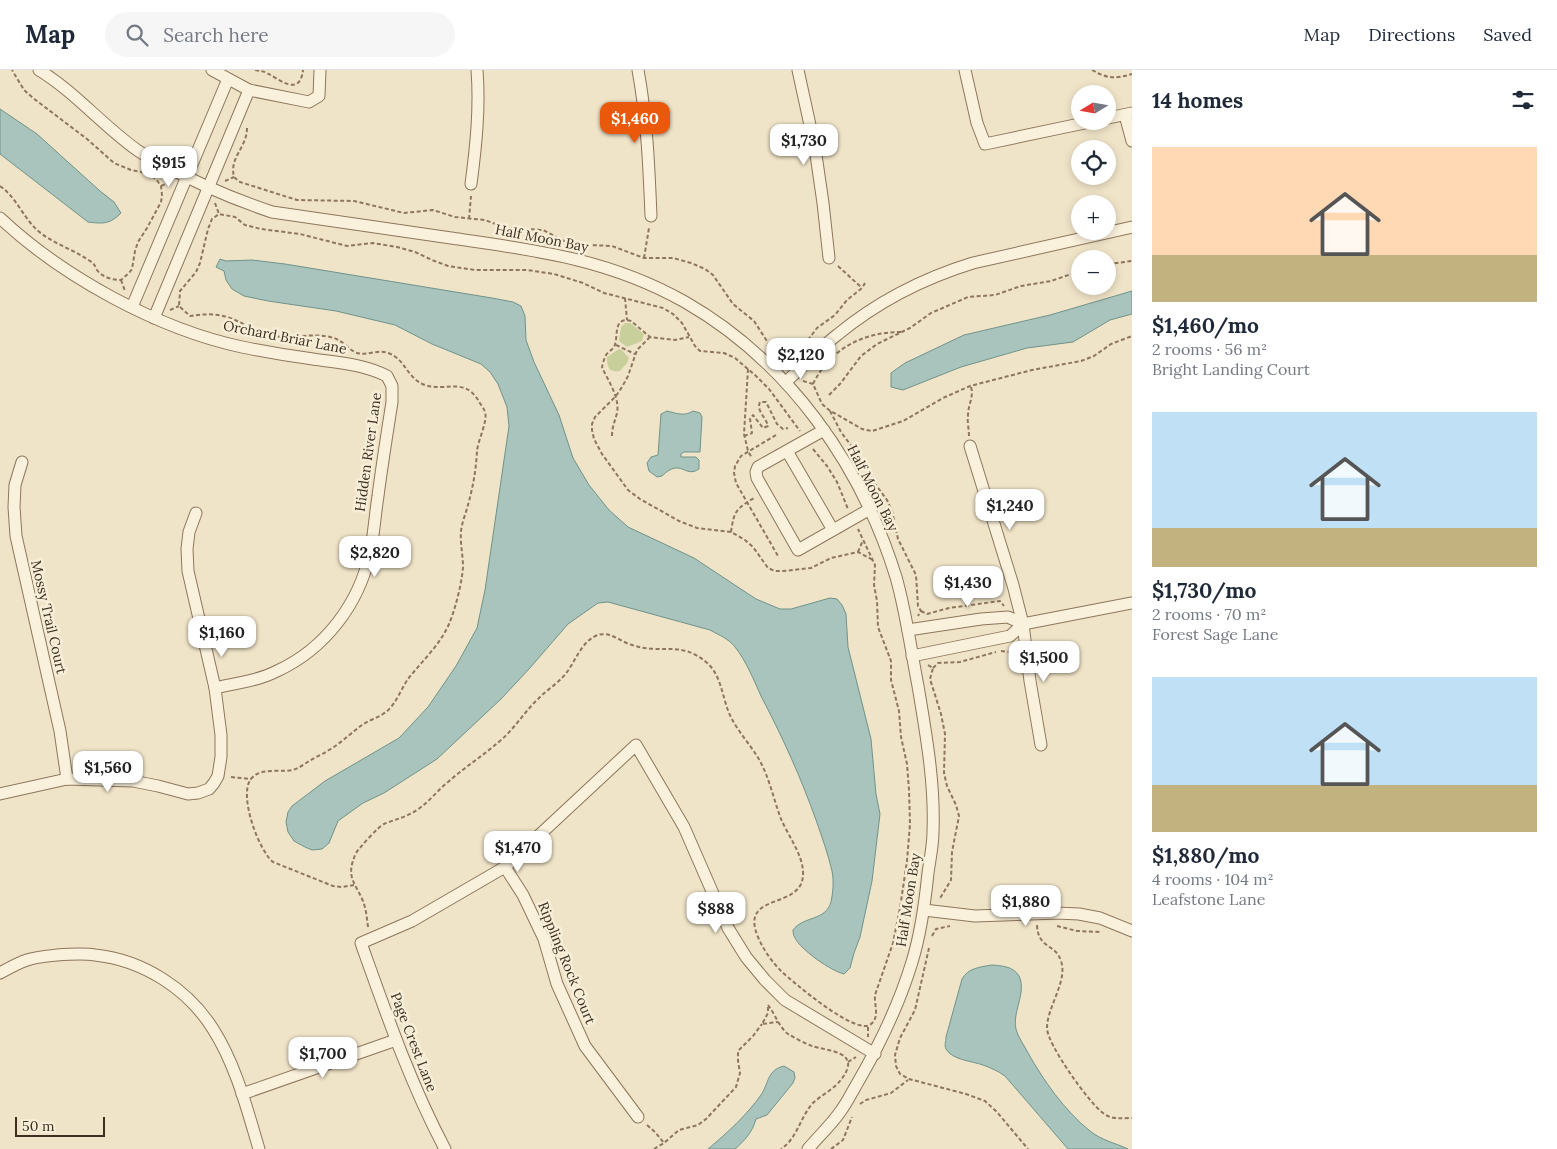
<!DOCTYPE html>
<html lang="en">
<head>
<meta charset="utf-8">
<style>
	body { margin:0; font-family:Lora,serif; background:#f6f6f7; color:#1f2937; height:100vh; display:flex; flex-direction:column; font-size:19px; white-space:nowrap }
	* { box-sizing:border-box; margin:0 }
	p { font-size:16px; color:#747a83 }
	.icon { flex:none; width:28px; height:28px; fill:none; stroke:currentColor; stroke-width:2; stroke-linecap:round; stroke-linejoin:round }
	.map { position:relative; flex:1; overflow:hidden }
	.drawer { display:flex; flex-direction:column; background:#fff; width:425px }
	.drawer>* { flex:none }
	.needle { width:32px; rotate:259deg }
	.buttons { position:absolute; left:1071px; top:15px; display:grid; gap:10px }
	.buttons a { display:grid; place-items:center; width:45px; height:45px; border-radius:50%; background:#fff; box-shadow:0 2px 8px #0003; font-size:25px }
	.scale { position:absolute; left:15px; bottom:12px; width:90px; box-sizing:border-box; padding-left:5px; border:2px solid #3d2e20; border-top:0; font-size:14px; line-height:18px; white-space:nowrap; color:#3d2e20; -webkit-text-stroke:4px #f7eed8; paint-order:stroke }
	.price { position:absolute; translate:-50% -42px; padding:0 11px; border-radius:10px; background:#fff; color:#222; font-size:16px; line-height:32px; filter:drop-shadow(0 1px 2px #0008) }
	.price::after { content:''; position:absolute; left:50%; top:30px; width:15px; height:11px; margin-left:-8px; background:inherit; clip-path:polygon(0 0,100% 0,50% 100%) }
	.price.current { background:#ea580c; color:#fff }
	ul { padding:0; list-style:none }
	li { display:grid; align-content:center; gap:10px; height:265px; padding:0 20px }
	li span { display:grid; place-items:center; height:155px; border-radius:0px; color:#555 }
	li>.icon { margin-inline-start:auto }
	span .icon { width:90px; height:90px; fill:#fffc; stroke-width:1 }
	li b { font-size:21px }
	h2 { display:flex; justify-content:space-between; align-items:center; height:60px; padding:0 20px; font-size:21px }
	header { display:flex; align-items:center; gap:30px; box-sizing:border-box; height:70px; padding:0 25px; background:#fff; border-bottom:1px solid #e0e1e3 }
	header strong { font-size:24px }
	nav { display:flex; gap:28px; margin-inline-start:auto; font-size:18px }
	.search { width:350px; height:45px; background:#f6f6f7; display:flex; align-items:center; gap:12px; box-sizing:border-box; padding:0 18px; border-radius:28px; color:#747a83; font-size:19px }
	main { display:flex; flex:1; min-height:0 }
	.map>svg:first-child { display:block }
</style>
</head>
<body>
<header>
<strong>Map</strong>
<div class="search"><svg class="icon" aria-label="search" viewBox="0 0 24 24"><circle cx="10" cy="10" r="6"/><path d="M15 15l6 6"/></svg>Search here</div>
<nav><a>Map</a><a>Directions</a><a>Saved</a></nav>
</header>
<main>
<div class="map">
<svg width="1132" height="1079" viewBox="0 0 1132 1079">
	<rect width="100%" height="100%" fill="#f0e4c8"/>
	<!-- green -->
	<g fill="#c9cf9b">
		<polygon points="625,253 630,253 644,264 642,271 627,277 619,271 621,257"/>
		<path d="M 619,279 L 622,280 L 629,288 L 627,293 L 620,301 C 609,303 607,297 607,287 Z"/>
	</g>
	<!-- water -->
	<g fill="#a9c4bc" stroke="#6f938a">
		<path d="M 0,39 L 37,64 L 100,121 L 114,132 L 121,143 C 110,154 104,154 88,152 L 0,84 Z"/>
		<path d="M 220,189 L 226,191 L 252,190 L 285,194 L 492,228 L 513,232 L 521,236 L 525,246 L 526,270 L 534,292 L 559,345 L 573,388 L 589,415 L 609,440 L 628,457 L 694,488 L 756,529 L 780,539 L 791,539 L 830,528 L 837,529 L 842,535 L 846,544 L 848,577 L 871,669 L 876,724 L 880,744 L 872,811 L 860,867 L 854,883 L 850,898 L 844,904 C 831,901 801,880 795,868 C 793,865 793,862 793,860 C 803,846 826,851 831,832 C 833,822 834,811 832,801 C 828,784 822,767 816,750 C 801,708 783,668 762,628 C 754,611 747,592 735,577 C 729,569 719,565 710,560 L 608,532 L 598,533 L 568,554 L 529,599 L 501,629 L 437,689 L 384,723 L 363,733 L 338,751 L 329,773 L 322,779 L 312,780 L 305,777 L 294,771 L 288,762 L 286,752 L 288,742 L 292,736 L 325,711 L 399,668 L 428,637 L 456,596 L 477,558 L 485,520 L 509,356 L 507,337 L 498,314 L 490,302 L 481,294 L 432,274 L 395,255 L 336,241 L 268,231 L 244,226 L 232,219 L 226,210 L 224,201 L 216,197 Z"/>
		<polygon points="1132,221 1132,244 1110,250 1073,272 1027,278 961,297 903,320 891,317 891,303 905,293 964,265 1050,245"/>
		<path d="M 667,341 C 676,343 684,347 693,341 L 700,343 L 702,347 L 700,382 L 684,382 L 681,384 L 681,387 L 696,387 L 699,390 L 699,399 C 685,409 681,387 662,406 L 657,407 L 649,401 L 647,393 L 651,387 L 658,385 L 661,344 Z"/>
		<path d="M 992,895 C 1002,896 1013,896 1019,906 C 1027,922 1012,942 1016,959 C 1018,967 1024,975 1028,983 C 1044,1011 1064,1040 1090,1061 C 1101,1070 1115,1073 1128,1079 L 1068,1079 L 1005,1006 C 998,1001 991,998 983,995 C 972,991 952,990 946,979 C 944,975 946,972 946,967 L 962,909 C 968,898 980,897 992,895 Z"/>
		<path d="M 784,996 L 794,1002 L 795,1008 L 793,1013 L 767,1045 L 756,1049 C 752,1063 745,1070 735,1079 L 708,1079 C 727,1063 746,1046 761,1025 C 769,1013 767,1000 784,996 Z"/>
	</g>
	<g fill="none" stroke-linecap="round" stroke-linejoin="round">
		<!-- minor casing -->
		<g stroke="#8d765c" stroke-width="13">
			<g id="minor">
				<path d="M 39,0 C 75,22 102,55 137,80 C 144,85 152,89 160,93 C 196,113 233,129 272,142 C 332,151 391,159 451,168 C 535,180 609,189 685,232 C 788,291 861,394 896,507 C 906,542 911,580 918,616 C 926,664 935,713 933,762 C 933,775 930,789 928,803 C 925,833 921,863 912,892 C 899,935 880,974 858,1012 C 852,1022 847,1033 840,1042 C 831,1055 818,1067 808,1079"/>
				<polyline points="212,0 249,20 309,32 319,26 320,0"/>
				<path d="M 638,0 C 647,49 649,96 651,146"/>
				<polyline points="798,0 815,78 823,133 829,188"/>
				<polyline points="965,0 977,53 985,74 1094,51"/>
				<polyline points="1125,45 1132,71"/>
				<polyline points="1108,48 1132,43"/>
				<path d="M 471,114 C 476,76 480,38 477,0"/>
				<path d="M 0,148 C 63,207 158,259 242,277 C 266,282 290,286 313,289 C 340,293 363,294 387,306 L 392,316 L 392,332 C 387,364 382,395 378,426 C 375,445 374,464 370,483 C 359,534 325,579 277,601 C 258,611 236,613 215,618"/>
				<polyline points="132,237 228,9"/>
				<polyline points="154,248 249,20"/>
				<path d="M 786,312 C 803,296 819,279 837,265 C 877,232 924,208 973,193 L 1132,157"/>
				<polyline points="824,360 758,397 756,402 757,408 798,480 870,439"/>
				<polyline points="970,376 1013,515 1023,554 1030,611 1041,675"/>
				<polyline points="787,381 833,460"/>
				<polyline points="22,392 15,415 14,437 16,466 60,661 67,709"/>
				<polyline points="908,560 981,549 1008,547 1023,554"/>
				<polyline points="912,586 1010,566 1023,554 1132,533"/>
				<polyline points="0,724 67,709 133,711 158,716 188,724 198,723 209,719 214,713 218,706 221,687 221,665 215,618 188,501 187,479 189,462 196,443"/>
				<polyline points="505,797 523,825 544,869 557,914 585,976 638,1047"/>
				<polyline points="924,840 975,846 1057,843 1079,844 1100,848 1132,861"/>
				<path d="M 0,903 C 9,898 18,893 27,890 C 36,887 48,886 57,885 C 70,884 83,883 95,885 C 143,890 188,919 213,959 C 236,995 247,1039 259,1079"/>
				<polyline points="242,1024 396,970"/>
				<path d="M 445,1079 C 410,1013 386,943 361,873 L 412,851 L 505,797 L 636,675 L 684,757 L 728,858 L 746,887 L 765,910 L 785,930 L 875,984"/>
			</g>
		</g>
		<!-- path -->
		<g stroke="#8d765c" stroke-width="2" stroke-dasharray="4 2.5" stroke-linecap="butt">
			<path d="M 255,0 C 260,1 263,1 267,3 C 280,10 300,27 303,0"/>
			<path d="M 1092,0 C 1108,9 1115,9 1132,4"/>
			<polyline points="1097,21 1102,24"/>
			<polyline points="1108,30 1109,35"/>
			<path d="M 247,58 C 247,78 229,87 234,107 L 240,112 L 297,130 L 354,131 L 404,143 L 433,140 L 455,147 L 485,150 L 506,158 L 543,160 L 564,171 L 589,175 L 612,176 L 644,188 L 673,188 L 691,193 L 705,199 L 713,205 L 733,234 L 754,251 L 774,282 L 781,286 L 794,284 L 802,278 L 817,258 L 835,245 L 847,230 L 862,218 L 865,213"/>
			<polyline points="225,111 234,107"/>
			<path d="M 0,116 C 16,127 23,147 37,160 C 53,174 73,179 90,191 C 94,193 95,196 97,200 C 102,207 112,210 121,210 L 129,203 L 132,199 L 135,181 L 138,172 L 147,158 L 161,132 L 162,125 L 161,116 L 156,109 L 147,103 L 131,100 L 114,93 L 87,69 L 33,28 L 24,20 L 12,0"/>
			<polyline points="161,116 170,112"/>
			<polyline points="215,133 219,144"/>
			<polyline points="469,149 471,126"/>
			<polyline points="644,188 649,158"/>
			<polyline points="1108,194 1132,191"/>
			<polyline points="838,196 862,218"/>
			<polyline points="121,210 125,221"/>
			<polyline points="625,228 627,250"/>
			<polyline points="170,240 179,236"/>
			<path d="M 901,262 C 863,262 830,279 813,314 L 822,334 L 829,340 L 862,359 L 872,361 L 903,351 L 943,328 L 970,316 L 1032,300 L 1081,291 L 1094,286 L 1111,274 L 1132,266"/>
			<polyline points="650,267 637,280 628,306 622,317 616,326 595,347 592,354 592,360 594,369 602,384 628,420 640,429 679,451 697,458 731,462 745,470 753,477 768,498 775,501 783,501 811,498 831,488 858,482 873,490"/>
			<polyline points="616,275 635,284"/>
			<polyline points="748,299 744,364 748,381 752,388"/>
			<polyline points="803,311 813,314"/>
			<polyline points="829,325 840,314 861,286 877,274 910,258 931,243 968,227 995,225 1021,216 1051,211 1080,201"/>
			<polyline points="830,341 841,362 864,393 873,411 887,430 892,441 898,469 916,505 918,536 921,541 918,546"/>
			<polyline points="776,365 741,386 735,396 734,403 736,413 778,486"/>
			<path d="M 612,366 C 612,357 615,351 617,343 C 620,327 608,311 602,297 C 603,293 604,289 606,285 C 608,282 612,280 614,277 C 619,268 612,246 631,251 L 650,267 L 675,270 L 689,267"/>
			<path d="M 744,366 L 752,363 L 750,349 L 753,345 L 763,358 L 768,356 C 766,347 756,341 760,332 L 766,332 L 777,354 L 783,359 L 788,358"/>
			<path d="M 969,366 C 969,359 967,352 968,345 C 968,335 974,327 971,317"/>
			<polyline points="813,379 827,396 837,412 848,439"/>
			<path d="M 731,462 C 734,441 736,439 754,428"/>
			<polyline points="858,482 863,470"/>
			<polyline points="921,541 927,544 949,538 1000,531 1004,536"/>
			<polyline points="1001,581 1010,582 1014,586"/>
			<polyline points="928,595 933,598 930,609 941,644 945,664 944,703 947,716 956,735 959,746 952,782 951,810 939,830"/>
			<polyline points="933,598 938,593 960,592 996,582"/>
			<polyline points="231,707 251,709"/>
			<path d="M 354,815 L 342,817 L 333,816 L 273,792 C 259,781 238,725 251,709 C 262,695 285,705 298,698 C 302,696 306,693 309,691 C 316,687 323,684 329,680 C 341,673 351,663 362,655 C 369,650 378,648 386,642 C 396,634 401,619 408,609 C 422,591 440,575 449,554 C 455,540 462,513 463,497 C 463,485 460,473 461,461 C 462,452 466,443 468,435 C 473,417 476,400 477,381 C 478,370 488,351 485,342 C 484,338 480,334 478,330 C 464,307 445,322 425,315 C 406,308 406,289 388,283 C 378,279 367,286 357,283 C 349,280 343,271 334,268 C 316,262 291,269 271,266 C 256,263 244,253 230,248 C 217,243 203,244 190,246 L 179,236 L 180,221 L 196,202 L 200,193 L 208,159 L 212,149 L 219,144 L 235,147 L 245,155 L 261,159 L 300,164 L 347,176 L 373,173 L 397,177 L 415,182 L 432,190 L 448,196 L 475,200 L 527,200 L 554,204 L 583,213 L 604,223 L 663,238 L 673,244 L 682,253 L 695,276 L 700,281 L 724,283 L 735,288 L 756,306 L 769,319 L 800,361"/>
			<path d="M 1037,855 C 1038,879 1055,873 1061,891 C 1068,911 1047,937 1047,958 C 1047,974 1089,1033 1103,1043 C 1112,1050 1121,1048 1132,1048"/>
			<polyline points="1057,856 1077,861 1101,862"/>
			<path d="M 368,857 C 367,848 366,839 363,831 C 355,812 345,807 356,783 C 360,777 379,756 384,754 C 396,749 407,747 417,740 C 429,732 437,721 448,712 C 465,697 484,685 501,670 C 515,658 525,641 539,628 C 546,621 555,615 562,608 C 575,595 580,571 598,565 C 610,561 621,572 632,575 C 661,585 680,570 706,592 C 721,604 722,626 729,643 C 736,659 748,672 757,686 C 769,705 773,728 781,749 C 788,765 802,784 803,801 C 806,842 738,820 758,867 C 763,879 772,892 781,901 C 793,912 857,967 871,954 C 880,947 874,935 875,925 L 893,873 L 900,838 L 907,791 L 910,754 L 909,720 L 907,694 L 901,667 L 899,641 L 891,610 L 891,591 L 878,557 L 877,531 L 874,515 L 875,495 L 858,459"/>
			<polyline points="932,866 936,859 950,856"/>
			<polyline points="929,878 915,940 900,968 895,985 896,996 900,1004 909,1009 966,1024 985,1031 997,1042 1028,1079"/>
			<path d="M 768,935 C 775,944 779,957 788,964 C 795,968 804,973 812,976 C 827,981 861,981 843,1007 C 836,1018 823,1024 814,1032 C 800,1046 798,1068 781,1079"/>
			<polyline points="768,937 768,943 762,954 778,952"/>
			<polyline points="868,957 868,967"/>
			<polyline points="848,992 856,987"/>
			<polyline points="860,1034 866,1030 891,1023 908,1010"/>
			<polyline points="647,1055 655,1062 664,1073"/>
			<polyline points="654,1079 664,1073 679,1060 698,1055 706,1049 736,1017 740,1003 738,991 738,981 753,966 762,954"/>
			<polyline points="831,1079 843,1070 852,1047"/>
		</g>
		<!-- minor -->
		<use href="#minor" stroke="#faf1dc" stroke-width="11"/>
	</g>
	<g text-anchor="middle" stroke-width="5" stroke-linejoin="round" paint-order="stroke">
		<!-- street labels -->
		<g font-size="14" fill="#3d2e20" stroke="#f7eed8">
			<text transform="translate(542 168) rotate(11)" y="5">Half Moon Bay</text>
			<text transform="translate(285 267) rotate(11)" y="5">Orchard Briar Lane</text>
			<text transform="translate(368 382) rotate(-82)" y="5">Hidden River Lane</text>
			<text transform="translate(873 418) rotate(63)" y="5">Half Moon Bay</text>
			<text transform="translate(49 547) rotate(77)" y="5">Mossy Trail Court</text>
			<text transform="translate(908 830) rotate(-81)" y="5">Half Moon Bay</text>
			<text transform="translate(567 893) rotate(68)" y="5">Rippling Rock Court</text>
			<text transform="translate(414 972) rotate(69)" y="5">Page Crest Lane</text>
		</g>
	</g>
</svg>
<div class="buttons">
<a><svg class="needle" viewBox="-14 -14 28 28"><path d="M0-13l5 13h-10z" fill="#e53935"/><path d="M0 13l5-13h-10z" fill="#747a83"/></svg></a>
<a><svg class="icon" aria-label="locate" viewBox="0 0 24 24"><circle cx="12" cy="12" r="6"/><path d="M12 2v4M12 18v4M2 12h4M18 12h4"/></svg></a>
<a>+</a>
<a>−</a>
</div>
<div class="scale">50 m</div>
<b class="price current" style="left:635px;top:74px">$1,460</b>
<b class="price" style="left:804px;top:96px">$1,730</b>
<b class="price" style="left:169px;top:118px">$915</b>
<b class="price" style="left:801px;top:310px">$2,120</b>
<b class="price" style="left:1010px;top:461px">$1,240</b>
<b class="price" style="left:375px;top:508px">$2,820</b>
<b class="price" style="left:968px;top:538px">$1,430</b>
<b class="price" style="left:222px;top:588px">$1,160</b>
<b class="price" style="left:1044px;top:613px">$1,500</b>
<b class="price" style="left:108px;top:723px">$1,560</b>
<b class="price" style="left:518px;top:803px">$1,470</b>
<b class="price" style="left:1026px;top:857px">$1,880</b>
<b class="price" style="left:716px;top:864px">$888</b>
<b class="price" style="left:323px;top:1009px">$1,700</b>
</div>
<section class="drawer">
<h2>14 homes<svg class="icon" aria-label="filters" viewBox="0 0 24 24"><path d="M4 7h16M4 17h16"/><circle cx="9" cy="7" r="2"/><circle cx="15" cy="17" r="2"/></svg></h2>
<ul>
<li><span style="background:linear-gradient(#ffd9b3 70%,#c2b280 0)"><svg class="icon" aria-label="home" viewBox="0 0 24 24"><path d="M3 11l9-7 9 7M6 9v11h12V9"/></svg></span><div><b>$1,460/mo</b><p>2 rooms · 56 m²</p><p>Bright Landing Court</p></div></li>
<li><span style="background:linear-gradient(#bfe0f5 75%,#c2b280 0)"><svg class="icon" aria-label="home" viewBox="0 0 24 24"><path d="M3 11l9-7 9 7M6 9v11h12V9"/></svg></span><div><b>$1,730/mo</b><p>2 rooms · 70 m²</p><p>Forest Sage Lane</p></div></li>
<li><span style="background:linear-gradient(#bfe0f5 70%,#c2b280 0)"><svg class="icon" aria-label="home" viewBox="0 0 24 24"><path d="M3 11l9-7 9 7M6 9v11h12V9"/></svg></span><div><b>$1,880/mo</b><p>4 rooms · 104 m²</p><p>Leafstone Lane</p></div></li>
</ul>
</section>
</main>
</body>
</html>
